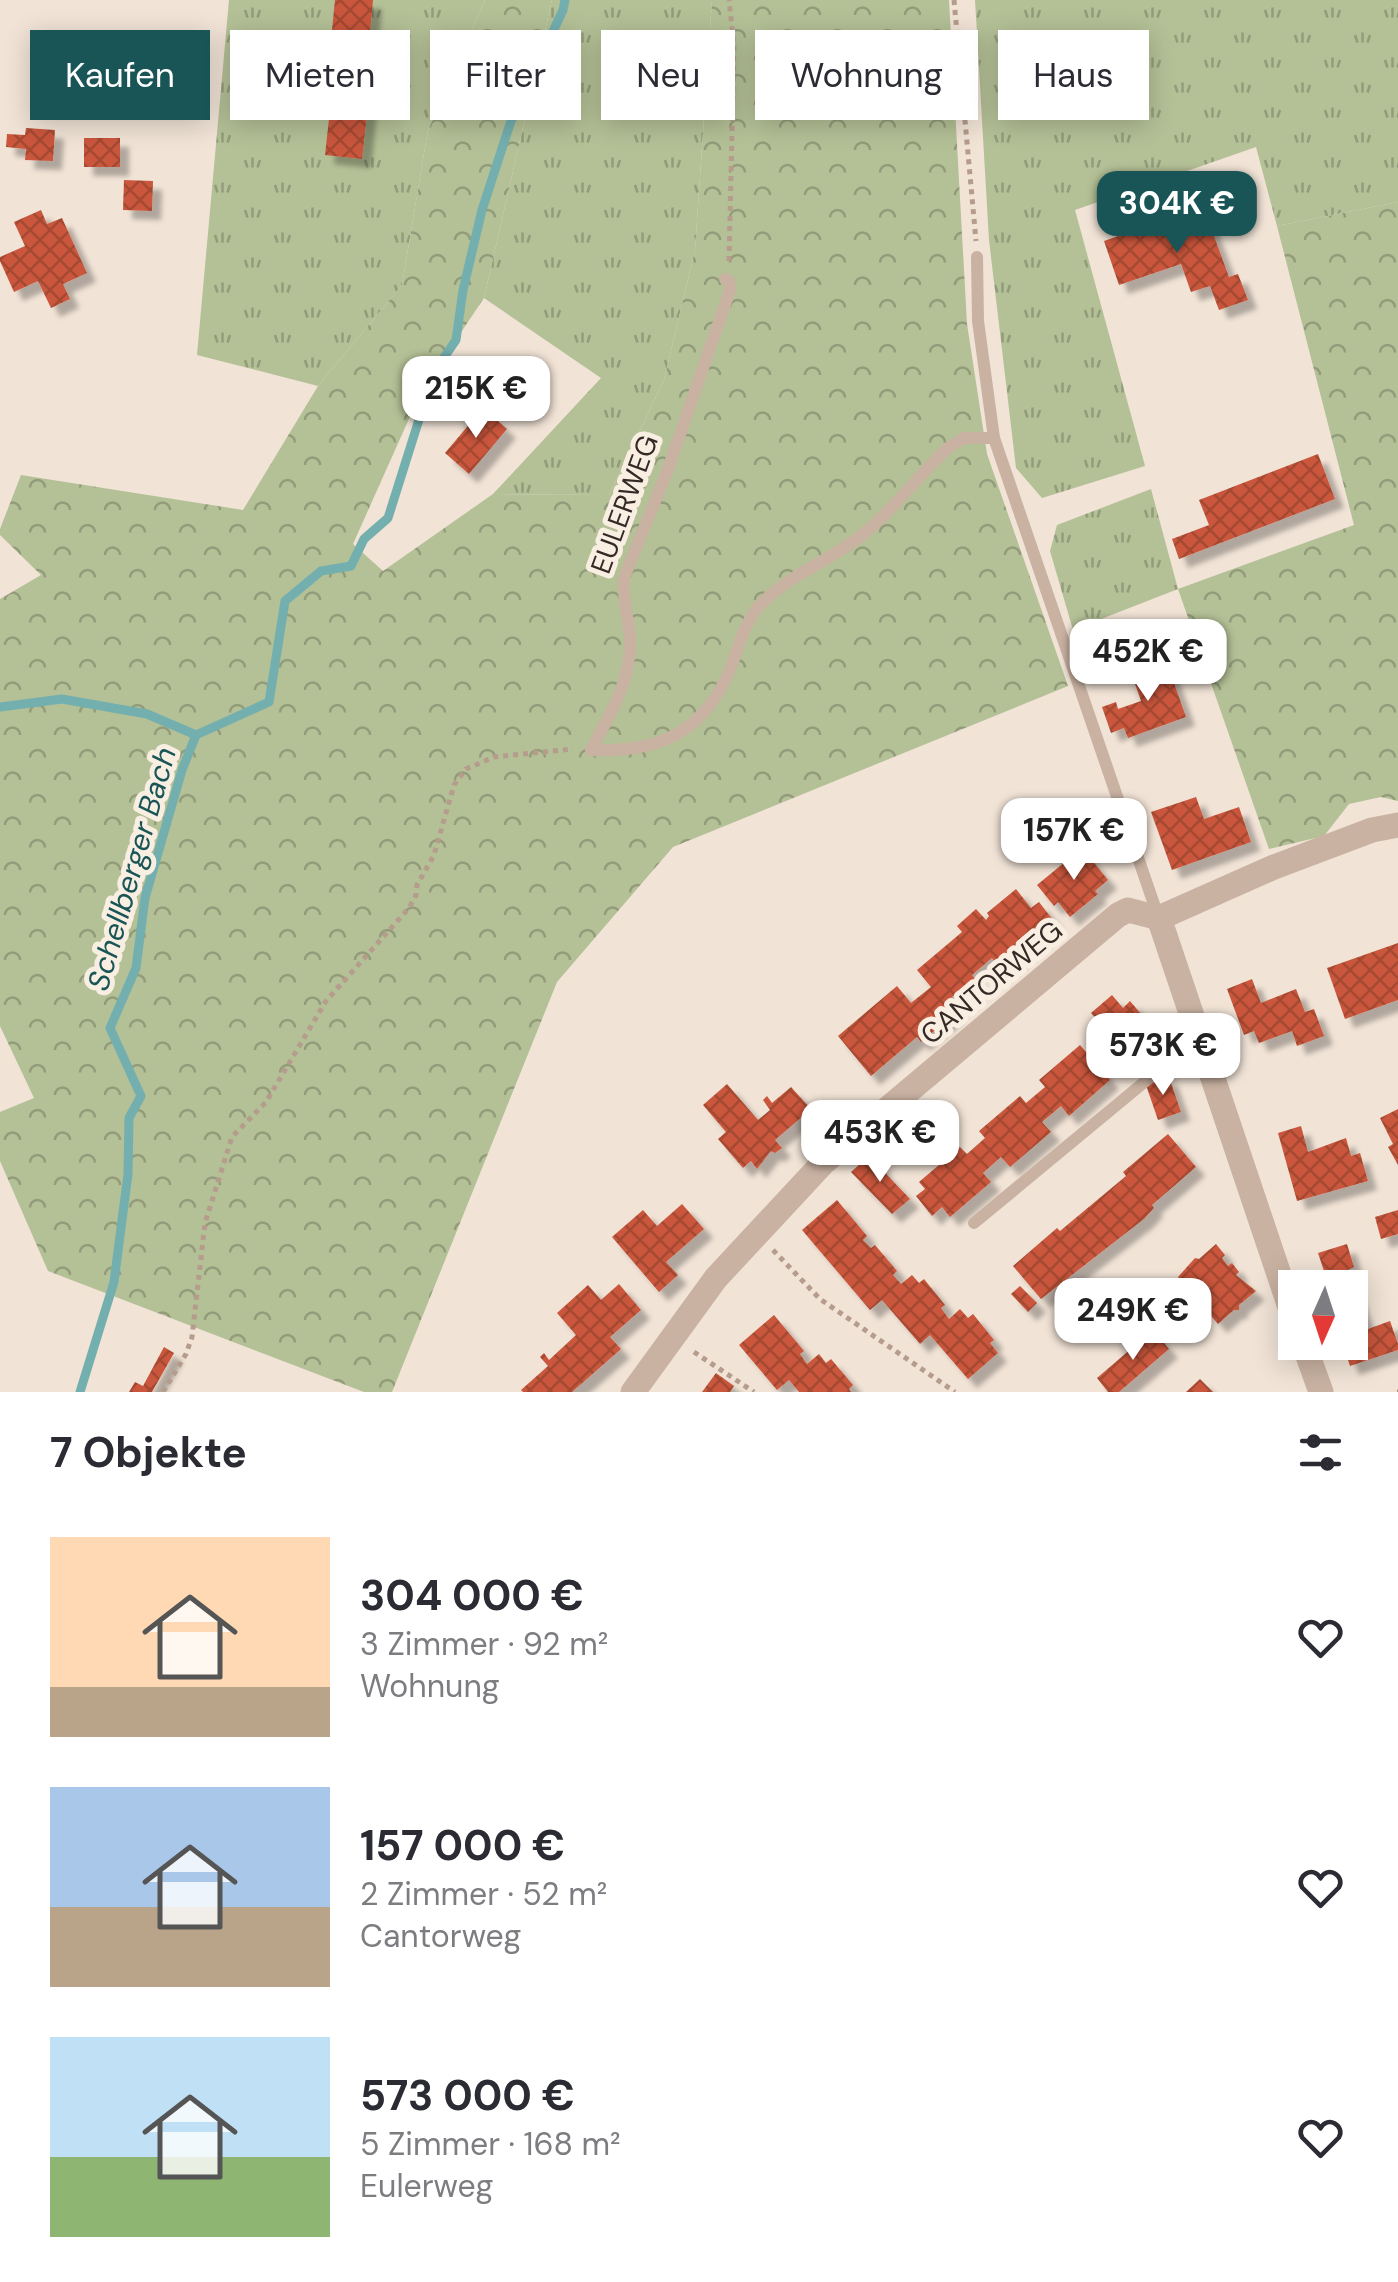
<!DOCTYPE html>
<html lang="de">
<head>
<meta charset="utf-8">
<style>
	body { margin:0; font-family:"DM Sans",sans-serif; background:#f2f2f3; color:#2b2b33; height:100vh; display:flex; flex-direction:column; font-size:38px; white-space:nowrap }
	* { box-sizing:border-box; margin:0 }
	p { font-size:32px; color:#7c7c81 }
	.icon { flex:none; width:55px; height:55px; fill:none; stroke:currentColor; stroke-width:2; stroke-linecap:round; stroke-linejoin:round }
	.map { position:relative; height:1392px; overflow:hidden }
	.panel { display:flex; flex-direction:column; background:#fff; flex:1 }
	.panel>* { flex:none }
	.top-card { position:absolute; left:30px; top:30px; width:1340px; height:90px; display:flex; gap:20px }
	.needle { width:65px; rotate:183deg }
	.fabs { position:absolute; left:1278px; top:1270px; display:grid; gap:20px }
	.fabs a { display:grid; place-items:center; width:90px; height:90px; border-radius:0px; background:#fff; box-shadow:0 5px 25px #0003; font-size:50px }
	.price { position:absolute; translate:-50% -85px; padding:0 22px; border-radius:20px; background:#fff; color:#222; font-size:32px; line-height:65px; filter:drop-shadow(0 2px 5px #0008) }
	.price::after { content:''; position:absolute; left:50%; top:60px; width:30px; height:22px; margin-left:-15px; background:inherit; clip-path:polygon(0 0,100% 0,50% 100%) }
	.price.on { background:#195556; color:#fff }
	ul { padding:0; list-style:none }
	li { display:flex; align-items:center; gap:30px; height:250px; padding:0 50px }
	li span { display:grid; place-items:center; flex:none; width:280px; height:200px; border-radius:0px; color:#555 }
	li>.icon { margin-inline-start:auto }
	span .icon { width:120px; height:120px; fill:#fffc; stroke-width:1 }
	li b { font-size:42px }
	h2 { display:flex; justify-content:space-between; align-items:center; height:120px; padding:0 50px; font-size:42px }
	.pill { padding:0 35px; border-radius:0px; background:#fff; box-shadow:0 5px 25px #0003; font-size:35px; line-height:90px }
	.pill.on { background:#195556; color:#fff }
	.map>svg:first-child { display:block }
</style>
</head>
<body>
<div class="map">
<svg width="1398" height="1392" viewBox="0 0 1398 1392">
	<defs>
		<pattern id="grass-tufts" width="24" height="20" patternUnits="userSpaceOnUse" patternTransform="scale(2.5)"><rect width="24" height="20" fill="#b4c096"/><path d="M3 7l-1-3M5 7V3M7 7l1-3M15 17l-1-3M17 17v-4M19 17l1-3" fill="none" stroke="#939c7a"/></pattern>
		<pattern id="forest-crowns" width="20" height="18" patternUnits="userSpaceOnUse" patternTransform="scale(2.5)"><rect width="20" height="18" fill="#b4c096"/><path d="M2 6a3 3 0 1 1 6 0M12 15a3 3 0 1 1 6 0" fill="none" stroke="#939c7a"/></pattern>
		<pattern id="building-cross-hatch" width="8" height="8" patternUnits="userSpaceOnUse" patternTransform="scale(2.5)"><rect width="8" height="8" fill="#ca573c"/><path d="M0 0l8 8M0 8l8-8" fill="none" stroke="#a54832"/></pattern>
		<filter id="shadow"><feDropShadow dx="9" dy="9" stdDeviation="2.5" flood-color="#0004"/></filter>
	</defs>
	<rect width="100%" height="100%" fill="#f1e3d6"/>
	<!-- grass -->
	<g fill="url(#grass-tufts)">
		<polygon points="229,0 485,0 428,130 402,285 318,386 197,355"/>
		<polygon points="552,0 712,0 695,250 664,380 609,495 493,494 601,378 484,298"/>
		<polygon points="975,0 1398,0 1398,202 1277,226 1256,147 1075,210 1145,466 1042,498 1016,468 989,240"/>
		<polygon points="1151,489 1178,589 1073,630 1050,551 1057,525"/>
	</g>
	<!-- forest -->
	<g fill="url(#forest-crowns)">
		<polygon points="485,0 552,0 484,298 421,392 353,544 383,571 493,494 609,495 664,380 695,250 712,0 949,0 967,324 987,454 1068,686 673,847 557,982 392,1392 364,1392 48,1271 0,1161 0,1112 34,1098 0,1026 0,599 41,575 0,535 0,529 21,475 243,510 318,386 402,285 428,130"/>
		<polygon points="1398,202 1398,801 1381,797 1349,804 1324,836 1269,849 1178,589 1354,525 1277,226"/>
	</g>
	<g fill="none" stroke-linecap="round" stroke-linejoin="round">
		<!-- stream -->
		<g stroke="#74afaf" stroke-width="9">
			<polyline points="0,707 62,699 147,714 196,735"/>
			<polyline points="80,1392 114,1282 128,1174 129,1118 141,1096 110,1028 136,968 145,898 182,770 196,735 269,702 285,601 321,571 351,566 364,539 388,518 434,372 456,340 463,290 482,210 511,121 563,10 565,0"/>
		</g>
	</g>
	<!-- building -->
	<g fill="url(#building-cross-hatch)" filter="url(#shadow)">
		<polygon points="335,0 373,0 368,54 330,50"/>
		<polygon points="333,83 370,87 362,159 325,155"/>
		<polygon points="26,128 55,130 53,161 25,160 26,149 6,147 7,134 25,135"/>
		<rect x="84" y="138" width="36" height="29"/>
		<polygon points="124,180 153,181 152,211 123,210"/>
		<polygon points="1203,206 1229,277 1238,274 1248,300 1219,310 1210,286 1191,292 1181,264 1119,285 1104,241"/>
		<polygon points="41,210 47,224 62,218 87,273 63,284 70,299 51,308 38,281 14,292 0,261 0,257 25,246 14,222"/>
		<polygon points="483,408 507,429 469,474 445,453"/>
		<polygon points="1318,454 1335,499 1179,559 1172,539 1209,525 1199,500"/>
		<polygon points="1167,663 1186,717 1128,738 1124,728 1111,733 1102,707 1116,702 1118,709 1141,701 1132,675"/>
		<polygon points="1196,797 1204,819 1239,807 1251,842 1172,870 1151,812"/>
		<polygon points="1082,848 1108,880 1095,891 1098,894 1070,917 1058,902 1054,906 1037,885"/>
		<polygon points="1016,889 1031,908 1039,902 1053,920 1017,949 1022,954 1001,969 992,958 972,975 980,985 971,992 966,985 945,1003 954,1014 921,1042 917,1037 871,1076 838,1036 897,986 911,1003 931,987 917,970 962,932 957,926 976,909 986,920 989,916 987,913"/>
		<polygon points="1398,943 1398,1000 1345,1019 1327,968"/>
		<polygon points="1252,979 1261,1003 1296,989 1305,1012 1314,1009 1324,1036 1297,1046 1292,1031 1259,1043 1254,1031 1244,1035 1227,989"/>
		<polygon points="1112,995 1123,1008 1130,1001 1159,1035 1131,1058 1091,1013"/>
		<polygon points="1080,1045 1110,1080 1069,1116 1061,1106 1042,1122 1051,1132 1010,1167 1001,1157 983,1173 991,1182 950,1217 942,1207 932,1216 916,1196 925,1189 919,1182 960,1147 967,1154 985,1138 979,1131 1020,1096 1026,1103 1045,1087 1039,1080"/>
		<polygon points="1169,1077 1181,1112 1158,1120 1146,1085"/>
		<polygon points="727,1084 758,1120 770,1110 763,1100 767,1096 772,1103 791,1087 811,1109 775,1140 782,1148 775,1153 771,1151 757,1169 751,1161 743,1168 718,1139 726,1132 703,1105"/>
		<polygon points="1398,1109 1398,1165 1388,1147 1393,1144 1380,1118"/>
		<polygon points="1301,1126 1308,1152 1346,1138 1351,1156 1360,1153 1368,1181 1297,1201 1278,1133"/>
		<polygon points="1168,1134 1196,1167 1152,1205 1154,1208 1144,1219 1041,1299 1013,1266 1057,1228 1060,1231 1126,1176 1123,1172"/>
		<polygon points="869,1156 910,1199 892,1214 851,1172"/>
		<polygon points="837,1200 867,1236 863,1240 871,1248 875,1245 897,1271 893,1275 901,1284 912,1275 919,1283 924,1279 945,1305 941,1308 949,1319 960,1309 968,1318 973,1314 994,1340 990,1343 998,1353 968,1379 930,1335 920,1344 882,1300 870,1310 802,1230"/>
		<polygon points="682,1204 704,1229 666,1262 678,1275 659,1292 612,1237 643,1210 657,1226"/>
		<polygon points="1398,1210 1398,1234 1381,1239 1375,1217"/>
		<polygon points="1216,1244 1225,1255 1222,1258 1228,1266 1232,1263 1239,1272 1236,1275 1256,1291 1239,1305 1239,1310 1234,1310 1218,1324 1178,1277 1195,1258 1199,1259"/>
		<polygon points="1347,1244 1354,1267 1348,1270 1368,1329 1390,1321 1398,1344 1398,1350 1350,1366 1342,1342 1350,1342 1350,1288 1322,1288 1319,1280 1326,1277 1318,1253"/>
		<polygon points="619,1284 641,1310 610,1337 621,1349 572,1392 523,1392 521,1390 548,1366 540,1357 544,1353 549,1360 576,1335 557,1313 588,1285 601,1300"/>
		<polygon points="1020,1286 1037,1303 1028,1312 1011,1294"/>
		<polygon points="774,1315 804,1351 800,1354 807,1364 819,1354 826,1363 831,1359 853,1385 849,1389 851,1392 799,1392 789,1380 777,1390 739,1345"/>
		<polygon points="1153,1330 1169,1349 1119,1392 1108,1392 1097,1378"/>
		<polygon points="164,1347 174,1353 152,1392 129,1392 135,1382 143,1386"/>
		<polygon points="716,1373 734,1386 730,1392 702,1392"/>
		<polygon points="1200,1379 1213,1392 1186,1392"/>
	</g>
	<g fill="none" stroke-linecap="round" stroke-linejoin="round">
		<!-- path -->
		<g stroke="#b59c8c" stroke-width="5" stroke-dasharray="5 5" stroke-linecap="butt">
			<polyline points="954,0 976,241"/>
			<polyline points="729,261 734,46 729,0"/>
			<polyline points="773,1250 820,1299 955,1392"/>
			<polyline points="694,1352 754,1392"/>
			<polyline points="163,1392 186,1354 192,1337 205,1223 232,1137 266,1102 326,1001 409,908 416,895 417,885 434,855 454,785 466,769 494,757 573,749"/>
			<polyline points="1397,1392 1398,1392"/>
		</g>
		<!-- lane -->
		<g stroke="#c9b2a2" stroke-width="12">
			<polyline points="977,257 978,321 994,438 1158,916"/>
			<path d="M 725,279 L 729,281 L 730,290 L 667,472 L 624,578 C 622,600 629,619 630,640 C 631,682 610,714 591,750 C 659,753 705,732 731,667 C 739,646 745,621 760,605 C 788,575 830,561 862,535 C 894,510 918,475 948,448 L 964,438 L 994,438"/>
			<polyline points="974,1223 1200,1036"/>
		</g>
		<!-- street -->
		<g stroke="#c9b2a2" stroke-width="25">
			<polyline points="1159,918 1295,1322"/>
			<polyline points="1159,918 1274,867 1372,830 1398,825"/>
			<polyline points="1303,1342 1321,1392"/>
			<polyline points="633,1392 716,1278 823,1163 1118,915 1128,910 1159,918"/>
		</g>
	</g>
	<g text-anchor="middle" stroke-width="10" stroke-linejoin="round" paint-order="stroke">
		<!-- street labels -->
		<g font-size="28" fill="#342925" stroke="#f9eee2">
			<text transform="translate(624 504) rotate(-70)" y="10">EULERWEG</text>
			<text transform="translate(991 982) rotate(-40)" y="10">CANTORWEG</text>
		</g>
		<!-- water labels -->
		<g font-size="30" font-style="italic" fill="#195556" stroke="#f9eee2">
			<text transform="translate(132 869) rotate(-74)" y="10">Schellberger Bach</text>
		</g>
	</g>
</svg>
<div class="fabs">
<a><svg class="needle" viewBox="-14 -14 28 28"><path d="M0-13l5 13h-10z" fill="#e53935"/><path d="M0 13l5-13h-10z" fill="#7c7c81"/></svg></a>
</div>
<b class="price on" style="left:1177px;top:256px">304K €</b>
<b class="price" style="left:476px;top:441px">215K €</b>
<b class="price" style="left:1148px;top:704px">452K €</b>
<b class="price" style="left:1074px;top:883px">157K €</b>
<b class="price" style="left:1163px;top:1098px">573K €</b>
<b class="price" style="left:880px;top:1185px">453K €</b>
<b class="price" style="left:1133px;top:1363px">249K €</b>
<div class="top-card">
<a class="pill on">Kaufen</a>
<a class="pill">Mieten</a>
<a class="pill">Filter</a>
<a class="pill">Neu</a>
<a class="pill">Wohnung</a>
<a class="pill">Haus</a>
</div>
</div>
<section class="panel">
<h2>7 Objekte<svg class="icon" aria-label="filters" viewBox="0 0 24 24"><path d="M4 7h16M4 17h16"/><circle cx="9" cy="7" r="2"/><circle cx="15" cy="17" r="2"/></svg></h2>
<ul>
<li><span style="background:linear-gradient(#ffd9b3 75%,#b9a48a 0)"><svg class="icon" aria-label="home" viewBox="0 0 24 24"><path d="M3 11l9-7 9 7M6 9v11h12V9"/></svg></span><div><b>304 000 €</b><p>3 Zimmer · 92 m²</p><p>Wohnung</p></div><svg class="icon" aria-label="heart" viewBox="0 0 24 24"><path d="M12 20l-8-8c-3-5 5-10 8-4 3-6 11-1 8 4z"/></svg></li>
<li><span style="background:linear-gradient(#a9c7e8 60%,#b9a48a 0)"><svg class="icon" aria-label="home" viewBox="0 0 24 24"><path d="M3 11l9-7 9 7M6 9v11h12V9"/></svg></span><div><b>157 000 €</b><p>2 Zimmer · 52 m²</p><p>Cantorweg</p></div><svg class="icon" aria-label="heart" viewBox="0 0 24 24"><path d="M12 20l-8-8c-3-5 5-10 8-4 3-6 11-1 8 4z"/></svg></li>
<li><span style="background:linear-gradient(#bfe0f5 60%,#8fb573 0)"><svg class="icon" aria-label="home" viewBox="0 0 24 24"><path d="M3 11l9-7 9 7M6 9v11h12V9"/></svg></span><div><b>573 000 €</b><p>5 Zimmer · 168 m²</p><p>Eulerweg</p></div><svg class="icon" aria-label="heart" viewBox="0 0 24 24"><path d="M12 20l-8-8c-3-5 5-10 8-4 3-6 11-1 8 4z"/></svg></li>
</ul>
</section>
</body>
</html>
